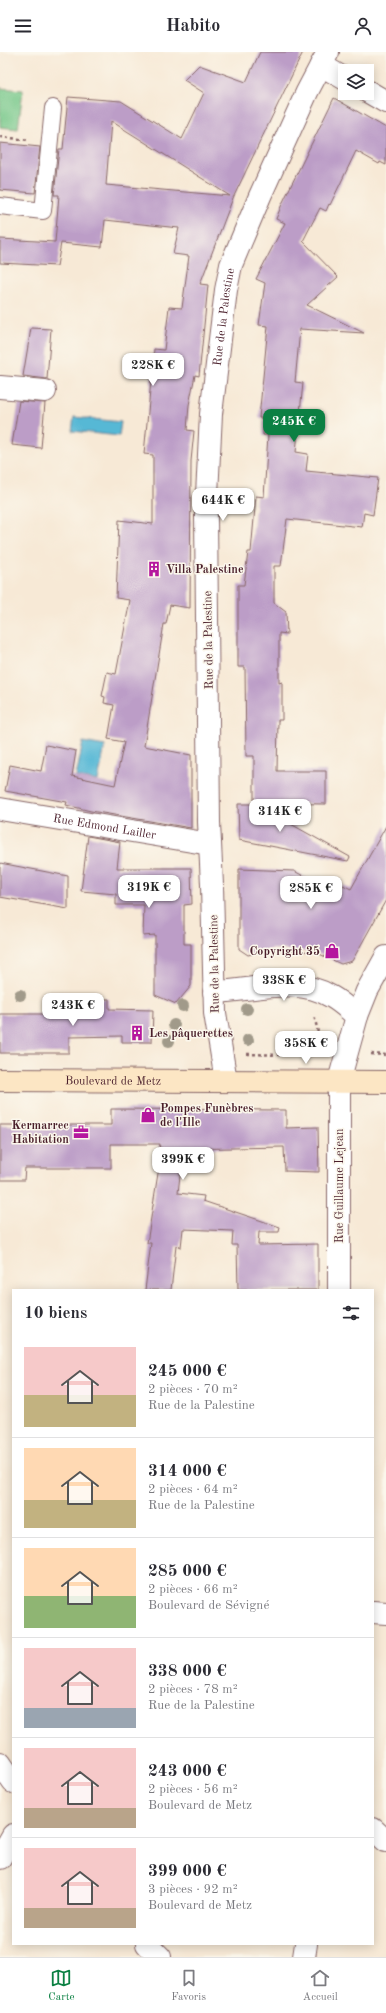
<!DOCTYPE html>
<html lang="fr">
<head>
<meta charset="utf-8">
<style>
	body { margin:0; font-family:"Old Standard TT",serif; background:#f7f7f7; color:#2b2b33; height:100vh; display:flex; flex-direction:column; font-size:15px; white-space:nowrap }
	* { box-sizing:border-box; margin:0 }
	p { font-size:13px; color:#7c7c81 }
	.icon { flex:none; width:22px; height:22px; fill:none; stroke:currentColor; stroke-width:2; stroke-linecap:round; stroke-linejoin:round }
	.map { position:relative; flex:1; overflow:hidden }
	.details { position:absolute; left:12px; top:1237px; width:362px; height:656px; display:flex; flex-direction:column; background:#fff; border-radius:0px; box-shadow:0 2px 10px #0003 }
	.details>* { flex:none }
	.tools { position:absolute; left:338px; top:12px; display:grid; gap:8px }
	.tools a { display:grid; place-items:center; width:36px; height:36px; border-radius:0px; background:#fff; box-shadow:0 2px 10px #0003; font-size:20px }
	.price { position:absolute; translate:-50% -34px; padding:0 9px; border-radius:8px; background:#fff; color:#222; font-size:13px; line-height:26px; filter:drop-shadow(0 1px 2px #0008) }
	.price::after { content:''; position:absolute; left:50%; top:24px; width:12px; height:9px; margin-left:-6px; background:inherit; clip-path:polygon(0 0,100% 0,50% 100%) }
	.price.selected { background:#0b8043; color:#fff }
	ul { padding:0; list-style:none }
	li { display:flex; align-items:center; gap:12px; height:100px; padding:0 12px }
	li+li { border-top:1px solid #e1e1e2 }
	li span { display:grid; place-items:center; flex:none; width:112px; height:80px; border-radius:0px; color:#555 }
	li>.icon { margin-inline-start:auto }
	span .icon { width:48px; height:48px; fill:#fffc; stroke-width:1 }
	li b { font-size:17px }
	h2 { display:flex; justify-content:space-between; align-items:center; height:48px; padding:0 12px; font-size:17px }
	header { display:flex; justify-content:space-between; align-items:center; height:52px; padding:0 12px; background:#fff; font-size:18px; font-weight:600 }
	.dock { display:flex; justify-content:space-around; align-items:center; height:56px; border-top:1px solid #e1e1e2; background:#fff; font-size:11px; color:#7c7c81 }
	.dock a { display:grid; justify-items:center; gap:2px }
	.dock .selected { color:#0b8043 }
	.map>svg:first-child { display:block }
</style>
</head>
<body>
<header><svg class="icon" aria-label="menu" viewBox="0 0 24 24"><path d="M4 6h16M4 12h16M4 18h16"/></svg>Habito<svg class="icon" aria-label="person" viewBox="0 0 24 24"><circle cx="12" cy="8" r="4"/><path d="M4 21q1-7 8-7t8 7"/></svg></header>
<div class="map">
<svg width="386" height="1905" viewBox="0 0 386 1905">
	<rect width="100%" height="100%" fill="#fbf7ec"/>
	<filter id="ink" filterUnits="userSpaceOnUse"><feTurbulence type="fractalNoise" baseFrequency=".025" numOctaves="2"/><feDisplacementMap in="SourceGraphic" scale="8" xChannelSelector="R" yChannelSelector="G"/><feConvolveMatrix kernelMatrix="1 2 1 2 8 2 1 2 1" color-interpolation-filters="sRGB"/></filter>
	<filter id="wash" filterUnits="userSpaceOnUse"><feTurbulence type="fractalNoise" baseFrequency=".012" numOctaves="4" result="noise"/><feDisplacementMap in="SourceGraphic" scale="16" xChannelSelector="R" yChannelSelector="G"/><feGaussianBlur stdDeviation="0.9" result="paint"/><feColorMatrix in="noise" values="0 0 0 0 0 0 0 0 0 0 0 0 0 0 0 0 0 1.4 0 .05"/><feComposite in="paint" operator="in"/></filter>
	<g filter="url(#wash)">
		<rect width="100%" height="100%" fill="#f7e9d6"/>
		<!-- green -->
		<polygon fill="#77c88a" stroke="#60745a" points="0,36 23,38 18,77 0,75"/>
		<!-- water -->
		<g fill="#57b8d5" stroke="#506c80">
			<polygon points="74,365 121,370 119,384 72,379"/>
			<polygon points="83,690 105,694 98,729 76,725"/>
		</g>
		<g id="blocks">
			<!-- building -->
			<g fill="#bc9dc7" fill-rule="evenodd">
				<path d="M 260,0 L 303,0 L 233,146 L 200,232 L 208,233 L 199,324 L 195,323 L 189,353 L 187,378 L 194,379 L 191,409 L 190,556 L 170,553 L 166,572 L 164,572 L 144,694 L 191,703 L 191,776 L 91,759 L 66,753 L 67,750 L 5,739 L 10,713 L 41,719 L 46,693 L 76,699 L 72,724 L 115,733 L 124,690 L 108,687 L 114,653 L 104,651 L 105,645 L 102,644 L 107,620 L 116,622 L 130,548 L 116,546 L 119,468 L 153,472 L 153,403 L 144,402 L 154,297 L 164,298 L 169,255 L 182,256 L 189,204 L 173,202 L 179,176 L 105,168 L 102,195 L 61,191 L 57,214 L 0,211 L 0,187 L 55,190 L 59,143 L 54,143 L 59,97 L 63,97 L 68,45 L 121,49 L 182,87 L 204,41 L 184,28 L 199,13 L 246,30 ZM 111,69 L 230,144 L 106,133 Z"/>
				<polygon points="334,46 386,76 386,113 380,110 379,112 356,99 330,153 329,152 326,159 320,156 303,189 338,225 307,253 364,281 300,277 295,330 303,331 296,400 308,402 306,419 378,426 373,463 364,461 362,475 287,467 281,514 274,514 274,551 286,560 287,582 279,581 279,631 282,630 282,668 278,668 277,719 326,719 326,752 254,751 254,704 246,704 245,615 238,615 238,533 244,533 248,500 251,500 256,444 264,445 268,383 263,383 264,366 259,366 268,274 259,273 265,231 256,227 285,171 276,167 282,152"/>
				<polygon points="0,91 40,95 35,141 0,138"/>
				<polygon points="31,276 51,277 47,327 23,324"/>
				<polygon points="19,349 45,351 41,396 12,393"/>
				<polygon points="238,752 255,752 350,805 348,809 239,788"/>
				<polygon points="386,774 386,848 352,909 341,912 315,900 272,897 248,903 239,897 239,817 294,819 338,842 343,833 351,837"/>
				<polygon points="88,784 120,790 117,816 191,816 192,852 184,853 184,892 191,892 191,934 176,952 155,943 155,883 143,884 144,853 116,853 116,842 81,839"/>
				<polygon points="0,811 68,824 68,857 0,845"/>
				<polygon points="69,947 109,947 109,957 153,958 152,990 122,990 122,984 69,985 69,1001 0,1001 0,962 60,962 60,957 69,957"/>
				<polygon points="111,1057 286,1058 286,1076 318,1075 319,1120 285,1119 284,1095 183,1097 178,1141 204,1144 203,1149 280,1175 279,1180 259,1180 258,1193 318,1192 318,1238 238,1238 237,1193 232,1193 233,1179 183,1177 181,1195 176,1194 171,1238 145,1238 151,1191 147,1191 162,1096 159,1096 160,1092 111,1092 111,1116 25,1116 24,1128 0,1128 0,1073 111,1073"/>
			</g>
		</g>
	</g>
	<g filter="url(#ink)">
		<use href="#blocks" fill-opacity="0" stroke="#876667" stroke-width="1"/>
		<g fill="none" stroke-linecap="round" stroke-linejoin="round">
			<!-- service casing -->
			<g stroke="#876667" stroke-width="18">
				<polyline id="service" points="0,154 43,159 53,56"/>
			</g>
			<!-- minor casing -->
			<g stroke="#876667" stroke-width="24">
				<g id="minor">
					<polyline points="321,13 345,27"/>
					<polyline points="367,39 386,50"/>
					<polyline points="0,335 45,339"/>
					<path id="s1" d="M 0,757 L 210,792"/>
					<path d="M 214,940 C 252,939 297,923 332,945 C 341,950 349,958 357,964"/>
					<path id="s2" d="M 226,1029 L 215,961 L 212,833 L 209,770 L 206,463 L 211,362 L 226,238 L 231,213 L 260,144 L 307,40 L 328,0"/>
					<polyline points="373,1560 386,1561"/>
					<polyline points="0,1806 13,1783"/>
				</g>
			</g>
			<!-- tertiary casing -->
			<g stroke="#876667" stroke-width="24">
				<g id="tertiary">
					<polyline points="339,1238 339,1029 357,964 367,939 386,905"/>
					<polyline points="0,1711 13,1730"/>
					<polyline points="373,1777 386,1789"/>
					<polyline points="147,1892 160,1905"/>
					<polyline points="304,1905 306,1892"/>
				</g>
			</g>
			<!-- secondary casing -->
			<g stroke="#876667" stroke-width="24">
				<g id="secondary">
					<path id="s3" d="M 0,1028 L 386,1030"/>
				</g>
			</g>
			<!-- path -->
			<g stroke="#876667" stroke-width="2.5" stroke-dasharray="3 3" stroke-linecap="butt">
				<polyline points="0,85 29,88"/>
				<polyline points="247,1002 282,1003"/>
				<polyline points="371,1002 386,1003"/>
				<polyline points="302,1003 319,985 314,963"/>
				<polyline points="311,1003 322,1002"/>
			</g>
			<!-- service -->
			<use href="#service" stroke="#fff" stroke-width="16"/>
			<!-- minor -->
			<use href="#minor" stroke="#fff" stroke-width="22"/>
			<!-- tertiary -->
			<use href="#tertiary" stroke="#fff" stroke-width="22"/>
			<!-- secondary -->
			<use href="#secondary" stroke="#fce6c4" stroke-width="22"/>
		</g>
		<!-- trees -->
		<g fill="#a19a8a">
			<circle cx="20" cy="943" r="6"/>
			<circle cx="183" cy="954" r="6"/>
			<circle cx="247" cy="957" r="6"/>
			<circle cx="174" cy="973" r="6"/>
			<circle cx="248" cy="988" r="6"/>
			<circle cx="169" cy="989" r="6"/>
		</g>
	</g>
	<!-- icons -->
	<defs>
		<g id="building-bare" transform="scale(1.2)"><path d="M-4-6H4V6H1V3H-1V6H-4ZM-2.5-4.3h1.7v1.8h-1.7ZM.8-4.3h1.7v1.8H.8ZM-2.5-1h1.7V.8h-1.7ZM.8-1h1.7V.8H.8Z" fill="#b5179e" stroke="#fbf7ec" stroke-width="2.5" paint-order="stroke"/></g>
		<g id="shop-bare" transform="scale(1.2)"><path d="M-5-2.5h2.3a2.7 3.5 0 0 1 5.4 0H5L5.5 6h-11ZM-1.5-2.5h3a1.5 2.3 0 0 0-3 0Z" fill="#b5179e" stroke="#fbf7ec" stroke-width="2.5" paint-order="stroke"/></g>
		<g id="office-bare" transform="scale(1.2)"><path d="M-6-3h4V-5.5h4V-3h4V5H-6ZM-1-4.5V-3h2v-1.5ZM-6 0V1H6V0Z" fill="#b5179e" stroke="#fbf7ec" stroke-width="2.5" paint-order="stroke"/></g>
	</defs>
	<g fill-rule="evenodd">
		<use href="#building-bare" x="154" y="517"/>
		<use href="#shop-bare" x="332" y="899"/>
		<use href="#building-bare" x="137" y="981"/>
		<use href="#shop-bare" x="148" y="1063"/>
		<use href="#office-bare" x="81" y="1080"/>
	</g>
	<g text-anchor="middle" stroke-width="3" stroke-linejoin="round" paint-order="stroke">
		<!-- street labels -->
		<g font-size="12" fill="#4a1f2b" stroke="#fbf7ec">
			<text dy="4" stroke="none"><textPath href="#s2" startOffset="766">Rue de la Palestine</textPath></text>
			<text transform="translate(208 588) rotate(-91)" y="4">Rue de la Palestine</text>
			<text dy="4" stroke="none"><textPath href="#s1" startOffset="106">Rue Edmond Lailler</textPath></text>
			<text transform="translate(214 912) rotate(-91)" y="4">Rue de la Palestine</text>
			<text dy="4" stroke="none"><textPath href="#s3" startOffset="113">Boulevard de Metz</textPath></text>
			<text transform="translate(339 1134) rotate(-90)" y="4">Rue Guillaume Lejean</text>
		</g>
		<!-- poi labels -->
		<g font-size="12" font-weight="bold" fill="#4a1f2b" stroke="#fbf7ec" text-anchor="start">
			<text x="166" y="521">Villa Palestine</text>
			<text x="320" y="903" text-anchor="end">Copyright 35</text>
			<text x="149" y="985">Les pâquerettes</text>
			<text x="160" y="1060">Pompes Funèbres<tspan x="160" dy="14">de l'Ille</tspan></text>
			<text x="69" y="1077" text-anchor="end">Kermarrec<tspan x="69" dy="14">Habitation</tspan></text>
		</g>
	</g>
</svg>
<div class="tools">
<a><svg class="icon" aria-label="layers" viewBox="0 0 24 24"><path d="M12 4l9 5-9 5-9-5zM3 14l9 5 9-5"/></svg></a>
</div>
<b class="price" style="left:153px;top:335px">228K €</b>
<b class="price selected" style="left:294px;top:391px">245K €</b>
<b class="price" style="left:223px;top:470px">644K €</b>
<b class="price" style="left:280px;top:781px">314K €</b>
<b class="price" style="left:149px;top:857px">319K €</b>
<b class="price" style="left:311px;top:858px">285K €</b>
<b class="price" style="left:284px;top:950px">338K €</b>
<b class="price" style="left:73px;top:975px">243K €</b>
<b class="price" style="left:306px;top:1013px">358K €</b>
<b class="price" style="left:183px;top:1129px">399K €</b>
<section class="details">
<h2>10 biens<svg class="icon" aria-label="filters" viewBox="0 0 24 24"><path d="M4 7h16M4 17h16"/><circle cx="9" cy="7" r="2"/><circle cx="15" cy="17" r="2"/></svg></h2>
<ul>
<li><span style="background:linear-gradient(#f6c9c9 60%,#c2b280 0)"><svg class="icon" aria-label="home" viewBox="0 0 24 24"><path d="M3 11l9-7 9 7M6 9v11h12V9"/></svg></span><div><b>245 000 €</b><p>2 pièces · 70 m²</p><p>Rue de la Palestine</p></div></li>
<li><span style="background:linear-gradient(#ffd9b3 65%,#c2b280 0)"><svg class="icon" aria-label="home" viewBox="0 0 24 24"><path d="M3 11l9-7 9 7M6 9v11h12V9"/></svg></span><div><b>314 000 €</b><p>2 pièces · 64 m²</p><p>Rue de la Palestine</p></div></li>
<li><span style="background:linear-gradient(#ffd9b3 60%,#8fb573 0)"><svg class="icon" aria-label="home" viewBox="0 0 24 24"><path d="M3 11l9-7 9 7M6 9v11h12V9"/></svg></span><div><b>285 000 €</b><p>2 pièces · 66 m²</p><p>Boulevard de Sévigné</p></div></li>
<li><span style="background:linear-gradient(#f6c9c9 75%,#9aa5b1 0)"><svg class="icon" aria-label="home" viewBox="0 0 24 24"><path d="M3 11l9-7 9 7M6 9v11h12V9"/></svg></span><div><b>338 000 €</b><p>2 pièces · 78 m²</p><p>Rue de la Palestine</p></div></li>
<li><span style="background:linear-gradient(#f6c9c9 75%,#b9a48a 0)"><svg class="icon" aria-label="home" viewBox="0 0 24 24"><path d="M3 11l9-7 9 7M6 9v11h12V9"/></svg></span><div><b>243 000 €</b><p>2 pièces · 56 m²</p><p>Boulevard de Metz</p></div></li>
<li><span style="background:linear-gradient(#f6c9c9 75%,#b9a48a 0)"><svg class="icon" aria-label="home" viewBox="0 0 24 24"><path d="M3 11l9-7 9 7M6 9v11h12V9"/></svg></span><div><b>399 000 €</b><p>3 pièces · 92 m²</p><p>Boulevard de Metz</p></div></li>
</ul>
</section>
</div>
<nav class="dock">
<a class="selected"><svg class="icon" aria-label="map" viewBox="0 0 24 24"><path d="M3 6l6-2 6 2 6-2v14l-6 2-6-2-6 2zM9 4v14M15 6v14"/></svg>Carte</a>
<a><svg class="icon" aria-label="saved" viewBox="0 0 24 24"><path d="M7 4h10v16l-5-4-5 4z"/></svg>Favoris</a>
<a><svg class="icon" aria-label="home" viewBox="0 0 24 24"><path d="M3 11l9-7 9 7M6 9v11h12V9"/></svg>Accueil</a>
</nav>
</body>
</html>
